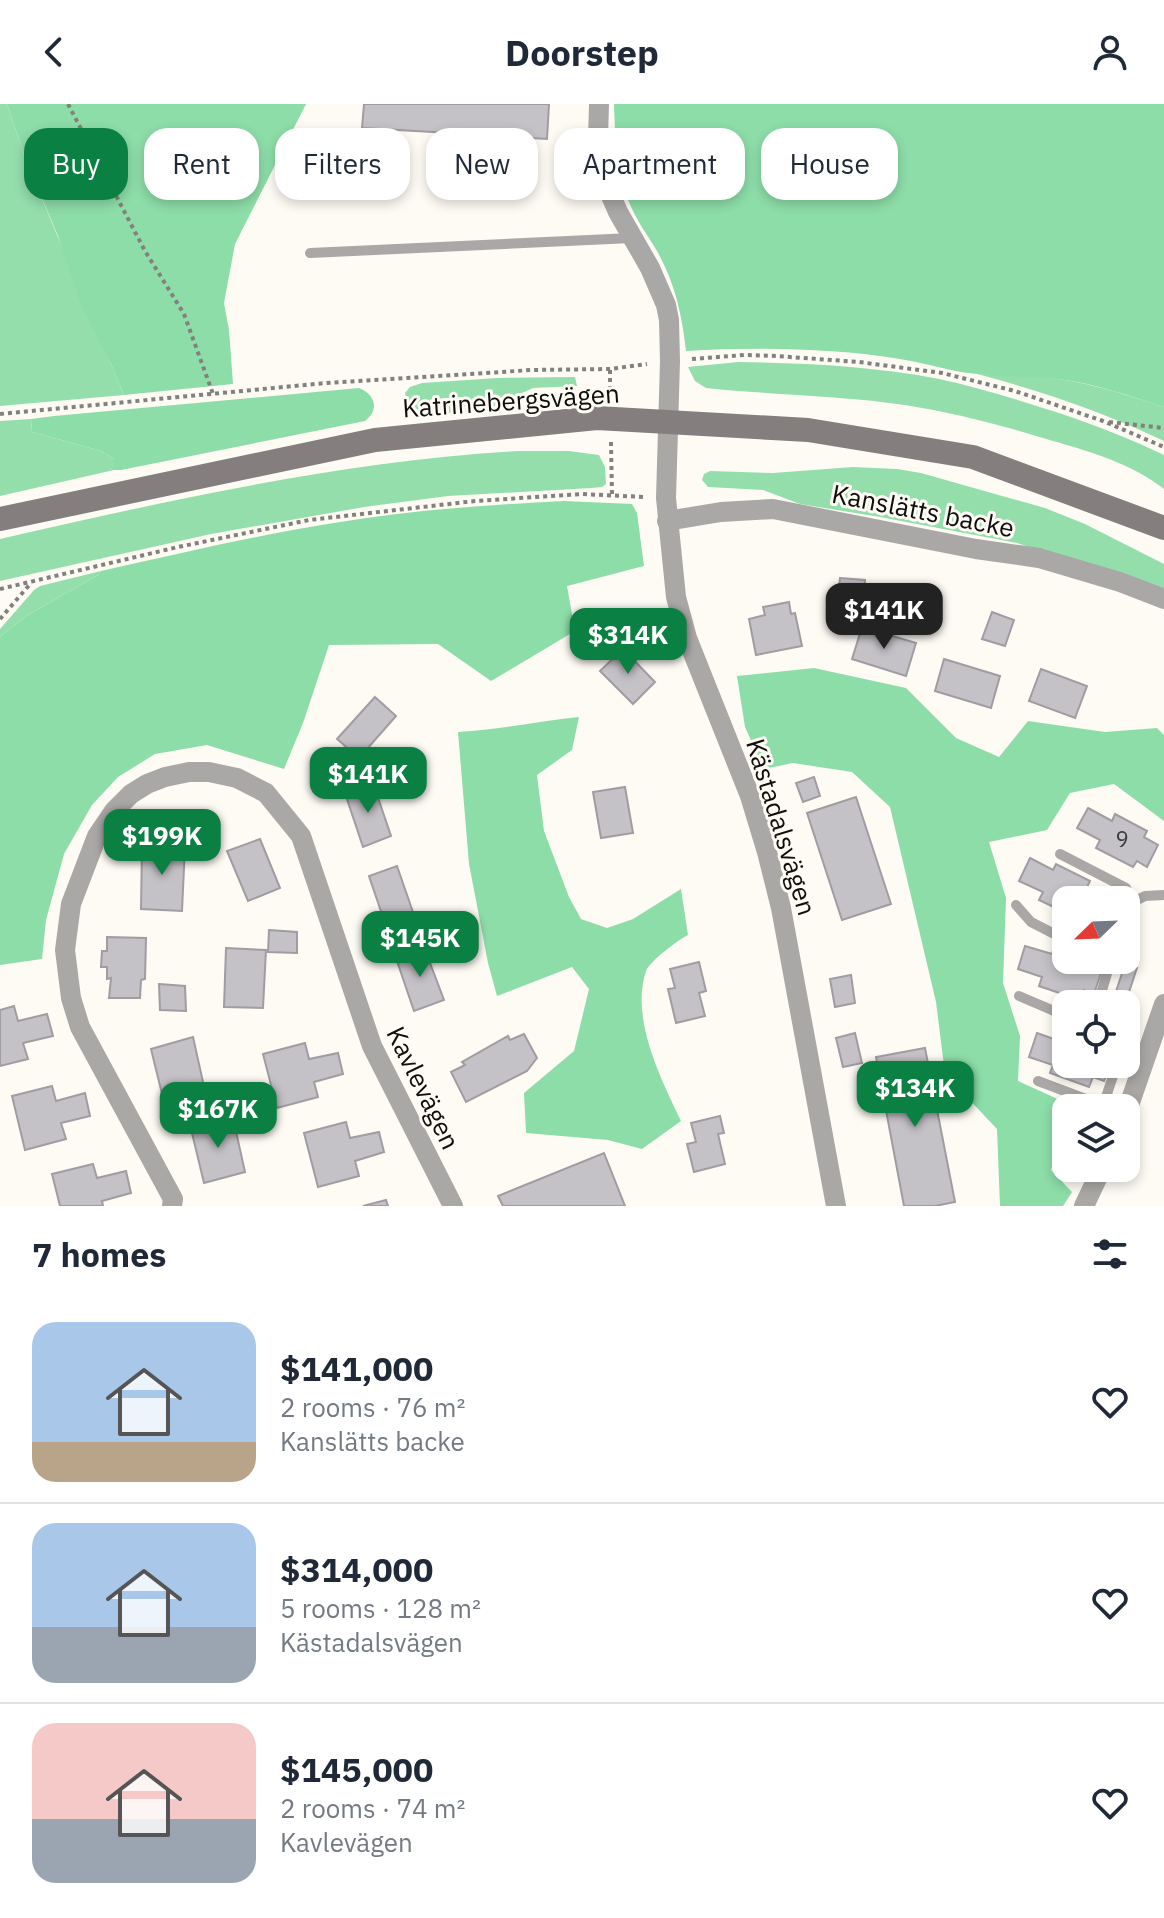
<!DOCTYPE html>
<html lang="en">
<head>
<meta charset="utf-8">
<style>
	body { margin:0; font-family:"IBM Plex Sans",sans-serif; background:#f6f6f7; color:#1f2937; height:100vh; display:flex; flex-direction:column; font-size:30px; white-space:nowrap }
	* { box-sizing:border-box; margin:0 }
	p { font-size:26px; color:#747a83 }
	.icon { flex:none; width:44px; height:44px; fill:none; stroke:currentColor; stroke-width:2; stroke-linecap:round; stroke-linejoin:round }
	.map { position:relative; height:1102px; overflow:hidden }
	.sheet { display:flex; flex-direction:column; background:#fff; flex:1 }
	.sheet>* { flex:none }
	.guide { position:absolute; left:24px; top:24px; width:1116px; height:72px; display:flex; gap:16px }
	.needle { width:52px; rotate:247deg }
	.fabs { position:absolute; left:1052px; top:782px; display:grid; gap:16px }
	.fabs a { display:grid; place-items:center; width:88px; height:88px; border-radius:16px; background:#fff; box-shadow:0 4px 12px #0003; font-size:40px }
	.price { position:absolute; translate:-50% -68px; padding:0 18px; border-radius:16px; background:#0b8043; color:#fff; font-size:26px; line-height:52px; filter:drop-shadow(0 2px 4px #0008) }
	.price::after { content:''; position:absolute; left:50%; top:48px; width:24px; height:18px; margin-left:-12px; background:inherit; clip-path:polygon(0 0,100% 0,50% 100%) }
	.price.active { background:#222; color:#fff }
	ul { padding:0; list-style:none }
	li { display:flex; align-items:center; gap:24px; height:200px; padding:0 32px }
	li+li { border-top:2px solid #e0e1e3 }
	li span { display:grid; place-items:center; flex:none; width:224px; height:160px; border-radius:24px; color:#555 }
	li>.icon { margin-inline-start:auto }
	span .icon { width:96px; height:96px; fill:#fffc; stroke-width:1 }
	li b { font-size:34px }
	h2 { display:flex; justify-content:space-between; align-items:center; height:96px; padding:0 32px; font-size:34px }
	.chip { padding:0 28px; border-radius:24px; background:#fff; box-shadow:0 4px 12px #0003; font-size:28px; line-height:72px }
	.chip.active { background:#0b8043; color:#fff }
	header { display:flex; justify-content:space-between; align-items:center; height:104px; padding:0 32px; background:#fff; font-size:36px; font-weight:700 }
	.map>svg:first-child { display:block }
</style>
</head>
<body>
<header><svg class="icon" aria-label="back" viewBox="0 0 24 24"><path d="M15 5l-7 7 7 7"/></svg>Doorstep<svg class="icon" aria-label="person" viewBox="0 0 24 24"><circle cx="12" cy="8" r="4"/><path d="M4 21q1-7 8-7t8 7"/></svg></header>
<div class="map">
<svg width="1164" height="1102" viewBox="0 0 1164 1102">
	<rect width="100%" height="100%" fill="#fefbf5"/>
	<!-- green -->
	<g fill="#94deac">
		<polygon points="0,0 7,0 27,59 124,291 0,302"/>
		<path d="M 738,258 C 804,259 873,262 939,275 C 981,284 1022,297 1062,310 C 1097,322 1131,335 1164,351 L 1164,385 C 1132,360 1092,348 1053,337 C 1005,322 955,309 905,301 C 839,291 772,291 706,284 L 695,277 L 688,263 Z"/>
		<path d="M 977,270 C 1004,271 1032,271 1059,275 C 1095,280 1130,292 1164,303 L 1164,337 C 1104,308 1041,287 977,270 Z"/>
		<path d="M 575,273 L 577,282 L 533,284 L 486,306 L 479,307 L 419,311 C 409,308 407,299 405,289 L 410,283 L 422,279 L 497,274 Z"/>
		<polygon points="31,315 32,328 101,347 114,355 114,366 0,392 0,317"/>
		<path d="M 519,347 L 569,347 L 599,351 L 605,363 L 606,380 L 602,383 L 591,384 L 448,392 L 364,403 L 211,430 L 0,477 L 0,435 C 171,396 343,357 519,347 Z"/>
		<polygon points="853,363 897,365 921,369 1045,404 1085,420 1164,460 1164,488 1017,439 880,413 800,400 763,386 708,383 702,376 704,370 710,367 773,369"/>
		<polygon points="101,467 98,471 26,512 0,533 0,525 34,486 40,482"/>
	</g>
	<!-- forest -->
	<g fill="#8ddda8">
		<polygon points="7,0 306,0 235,140 224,199 229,226 233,280 124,291 111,260 80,198 58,132 27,59"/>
		<path d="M 614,0 L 1164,0 L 1164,303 C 1129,292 1094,279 1058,275 C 1031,272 1005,273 978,270 C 952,268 926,259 900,255 C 832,244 755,243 686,247 C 682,211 675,179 657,147 C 647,130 636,116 629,98 C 616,68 615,32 614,0 Z"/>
		<path d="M 359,284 C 375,290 380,306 365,317 L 121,366 L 114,366 L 114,355 L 101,347 L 32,328 L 31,315 L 54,312 Z"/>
		<path d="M 564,397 L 632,400 L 637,409 L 644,462 L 567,482 L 575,527 L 491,577 L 438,540 L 329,541 L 303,619 L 284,665 L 207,641 L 155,650 L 118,673 L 92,701 L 64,750 L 46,816 L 42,855 L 0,861 L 0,533 L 26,512 L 98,471 L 101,467 C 178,450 256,431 334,419 C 410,406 487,401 564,397 Z"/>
		<polygon points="814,564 906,584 956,634 999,653 1028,617 1105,628 1157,624 1164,631 1164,717 1114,680 1070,689 1047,726 989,738 1006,794 1003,879 1020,932 1018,977 1073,1002 1072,1004 1066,1004 1066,1022 1051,1066 1072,1088 1063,1102 1000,1102 997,1025 945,970 936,898 890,703 852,668 793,659 764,665 745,623 737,572"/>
		<path d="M 579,613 L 572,646 L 537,671 L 544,727 L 569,793 L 581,815 L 607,824 L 633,815 L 681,785 L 688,831 C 677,837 651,856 646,867 C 630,914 661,975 681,1017 L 642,1045 L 608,1036 L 526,1029 L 524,989 L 574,947 L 589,885 L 572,863 L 497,892 L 488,859 L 469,760 L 458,628 C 499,626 539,617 579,613 Z"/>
	</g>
	<!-- building -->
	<g fill="#c5c2c7" stroke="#a09ca1" stroke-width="2">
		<polygon points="364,0 549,0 547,35 478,31 478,41 451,40 451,29 362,24"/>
		<polygon points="840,474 865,476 863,506 837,504"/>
		<polygon points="789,498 791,510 795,509 802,542 756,551 749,515 765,511 763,503"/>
		<polygon points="992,508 1014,516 1005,542 982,535"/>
		<polygon points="862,523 916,539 906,572 852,555"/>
		<polygon points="623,545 655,578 633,600 600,567"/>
		<polygon points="944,555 1000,572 991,604 935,587"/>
		<polygon points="1041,565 1087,582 1075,614 1029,597"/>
		<polygon points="375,593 396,612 359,654 337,635"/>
		<polygon points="814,673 820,692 803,698 796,679"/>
		<polygon points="373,679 391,732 363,743 345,689"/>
		<polygon points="625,683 633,729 601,734 593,688"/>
		<polygon points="856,693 891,800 842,816 807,709"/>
		<polygon points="1088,704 1112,717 1115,710 1147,727 1144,733 1158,741 1147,763 1137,757 1133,763 1096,744 1100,736 1077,724"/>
		<polygon points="260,735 280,784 248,797 227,747"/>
		<polygon points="142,739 185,742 182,807 141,805"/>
		<polygon points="1030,754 1053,766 1056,760 1090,777 1086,785 1100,792 1098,796 1066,796 1066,809 1039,796 1043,788 1019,777"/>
		<polygon points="397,762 415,814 387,825 369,772"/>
		<polygon points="269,826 297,828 297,849 268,848"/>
		<polygon points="107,833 146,834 145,875 141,876 140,894 109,894 111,874 107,875 107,863 101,863 102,847 107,847"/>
		<polygon points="1025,842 1052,850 1054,843 1066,847 1066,856 1088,856 1085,864 1101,869 1094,890 1084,886 1080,896 1039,882 1042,873 1018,865"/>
		<polygon points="424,843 444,896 414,907 396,854"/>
		<polygon points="226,844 266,846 263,904 224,903"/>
		<polygon points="699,858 706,887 699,889 705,912 676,919 668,885 675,884 670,865"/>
		<polygon points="1125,860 1137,864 1125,900 1112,900"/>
		<polygon points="851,871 855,899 835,903 830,875"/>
		<polygon points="159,880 185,882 186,907 160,906"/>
		<polygon points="14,902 18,917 47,910 53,932 23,939 28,955 0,962 0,906"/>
		<polygon points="855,929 862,959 843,963 836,934"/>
		<polygon points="1037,929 1062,938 1066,930 1066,960 1110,960 1104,977 1093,973 1089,983 1050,969 1053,961 1029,953"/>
		<polygon points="524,930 537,954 527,967 466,998 451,968 465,961 462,958 508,932 510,936"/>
		<polygon points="193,933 205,987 164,998 151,945"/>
		<polygon points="305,939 309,955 338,949 343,970 314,978 318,993 277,1004 263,950"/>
		<polygon points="925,944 955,1098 935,1102 904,1102 876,953"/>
		<polygon points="52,982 56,997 85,989 90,1012 61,1019 66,1035 25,1046 12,992"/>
		<polygon points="720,1012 724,1029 718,1030 725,1060 694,1068 687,1040 696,1038 691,1019"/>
		<polygon points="233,1014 245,1068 204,1079 191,1025"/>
		<polygon points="346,1018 350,1034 379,1028 384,1048 355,1057 359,1072 318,1083 304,1029"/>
		<polygon points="604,1049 625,1102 503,1102 498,1092"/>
		<polygon points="93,1060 97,1074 126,1067 131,1089 102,1097 103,1102 60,1102 52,1070"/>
		<polygon points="386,1096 388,1102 363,1102"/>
	</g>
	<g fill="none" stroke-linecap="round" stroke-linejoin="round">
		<!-- path -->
		<g stroke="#83817d" stroke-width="4" stroke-dasharray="4 4" stroke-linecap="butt">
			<polyline points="68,0 145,147 184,210 213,290"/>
			<polyline points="692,255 744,251 776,252 859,258 942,269 1015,287 1103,317 1164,343"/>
			<polyline points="610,266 610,290"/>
			<polyline points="0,310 326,279 532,266 610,265 647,260"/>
			<polyline points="1109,318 1164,324"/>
			<polyline points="611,338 612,392"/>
			<polyline points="0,485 178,443 309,416 475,397 582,390 644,393"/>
			<polyline points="0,515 31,479"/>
		</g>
		<!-- lane -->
		<g stroke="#aaa7a7" stroke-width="10">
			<polyline points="310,149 632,134"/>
			<polyline points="1060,750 1126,784 1133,798"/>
			<polyline points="1016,801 1031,818 1066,836"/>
			<polyline points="1126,816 1133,798 1145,792 1164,791"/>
			<polyline points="1019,892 1066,912"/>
			<polyline points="1098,900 1108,866 1108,856"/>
			<polyline points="1126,940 1147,949"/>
			<polyline points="1038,977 1099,1000 1106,993 1117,960"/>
		</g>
		<!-- street -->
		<g stroke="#aaa7a7" stroke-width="20">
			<polyline points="599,0 598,35 602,62 608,85 618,108 650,164 666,201 669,216 670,257 666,394 676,493 687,534 750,692 767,748 781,804 836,1102"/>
			<polyline points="667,417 721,408 773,405 976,445 1039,454 1120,478 1164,495"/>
			<polyline points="1126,1010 1164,900"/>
			<polyline points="172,1102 173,1095 80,923 71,894 65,846 71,800 97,732 114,707 131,690 147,680 165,673 189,668 209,668 237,674 266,689 301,732 372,942 453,1102"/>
			<polyline points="1084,1102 1102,1064"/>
		</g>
		<!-- secondary -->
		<polyline stroke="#847f7e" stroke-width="24" points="0,415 375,336 597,314 808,326 973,353 1164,424"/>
	</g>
	<g text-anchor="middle" stroke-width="6" stroke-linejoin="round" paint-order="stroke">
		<!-- number labels -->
		<g font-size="22" fill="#3c3b3b">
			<text x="1122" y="743">9</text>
		</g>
		<!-- street labels -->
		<g font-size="26" fill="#0f0e0c" stroke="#fefbf5">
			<text transform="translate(511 297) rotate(-4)" y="9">Katrinebergsvägen</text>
			<text transform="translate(923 407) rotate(11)" y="9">Kanslätts backe</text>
			<text transform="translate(781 723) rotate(73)" y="9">Kästadalsvägen</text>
			<text transform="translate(423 984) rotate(64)" y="9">Kavlevägen</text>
		</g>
	</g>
</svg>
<div class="fabs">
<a><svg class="needle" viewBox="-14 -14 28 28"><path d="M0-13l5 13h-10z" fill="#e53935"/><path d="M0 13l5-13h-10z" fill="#747a83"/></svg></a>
<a><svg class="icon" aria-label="locate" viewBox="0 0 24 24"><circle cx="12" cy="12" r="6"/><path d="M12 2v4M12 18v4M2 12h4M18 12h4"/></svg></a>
<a><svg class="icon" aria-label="layers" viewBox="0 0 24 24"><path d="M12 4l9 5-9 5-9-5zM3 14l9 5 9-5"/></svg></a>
</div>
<b class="price active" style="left:884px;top:547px">$141K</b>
<b class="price" style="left:628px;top:572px">$314K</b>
<b class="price" style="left:368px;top:711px">$141K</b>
<b class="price" style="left:162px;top:773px">$199K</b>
<b class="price" style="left:420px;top:875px">$145K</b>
<b class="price" style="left:915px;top:1025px">$134K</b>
<b class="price" style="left:218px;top:1046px">$167K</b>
<div class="guide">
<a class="chip active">Buy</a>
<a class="chip">Rent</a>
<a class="chip">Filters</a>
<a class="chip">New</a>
<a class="chip">Apartment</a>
<a class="chip">House</a>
</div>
</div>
<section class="sheet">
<h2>7 homes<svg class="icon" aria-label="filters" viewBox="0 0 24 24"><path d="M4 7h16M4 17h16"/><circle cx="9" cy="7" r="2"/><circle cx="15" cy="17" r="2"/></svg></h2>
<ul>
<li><span style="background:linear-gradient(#a9c7e8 75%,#b9a48a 0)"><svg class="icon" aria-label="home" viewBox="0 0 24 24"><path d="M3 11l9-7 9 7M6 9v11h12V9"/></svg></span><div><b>$141,000</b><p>2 rooms · 76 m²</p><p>Kanslätts backe</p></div><svg class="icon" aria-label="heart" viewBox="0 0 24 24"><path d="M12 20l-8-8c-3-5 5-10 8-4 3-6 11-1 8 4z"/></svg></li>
<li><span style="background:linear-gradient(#a9c7e8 65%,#9aa5b1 0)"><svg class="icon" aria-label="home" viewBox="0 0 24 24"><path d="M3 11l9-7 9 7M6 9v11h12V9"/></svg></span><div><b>$314,000</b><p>5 rooms · 128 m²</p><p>Kästadalsvägen</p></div><svg class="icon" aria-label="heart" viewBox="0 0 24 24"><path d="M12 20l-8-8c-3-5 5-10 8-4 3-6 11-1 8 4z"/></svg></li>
<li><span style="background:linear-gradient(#f6c9c9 60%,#9aa5b1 0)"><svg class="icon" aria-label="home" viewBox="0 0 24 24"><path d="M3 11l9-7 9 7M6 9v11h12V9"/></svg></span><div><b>$145,000</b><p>2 rooms · 74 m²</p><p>Kavlevägen</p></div><svg class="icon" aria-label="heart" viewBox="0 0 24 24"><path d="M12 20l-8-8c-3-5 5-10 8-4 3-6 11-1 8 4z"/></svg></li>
</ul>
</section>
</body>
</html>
